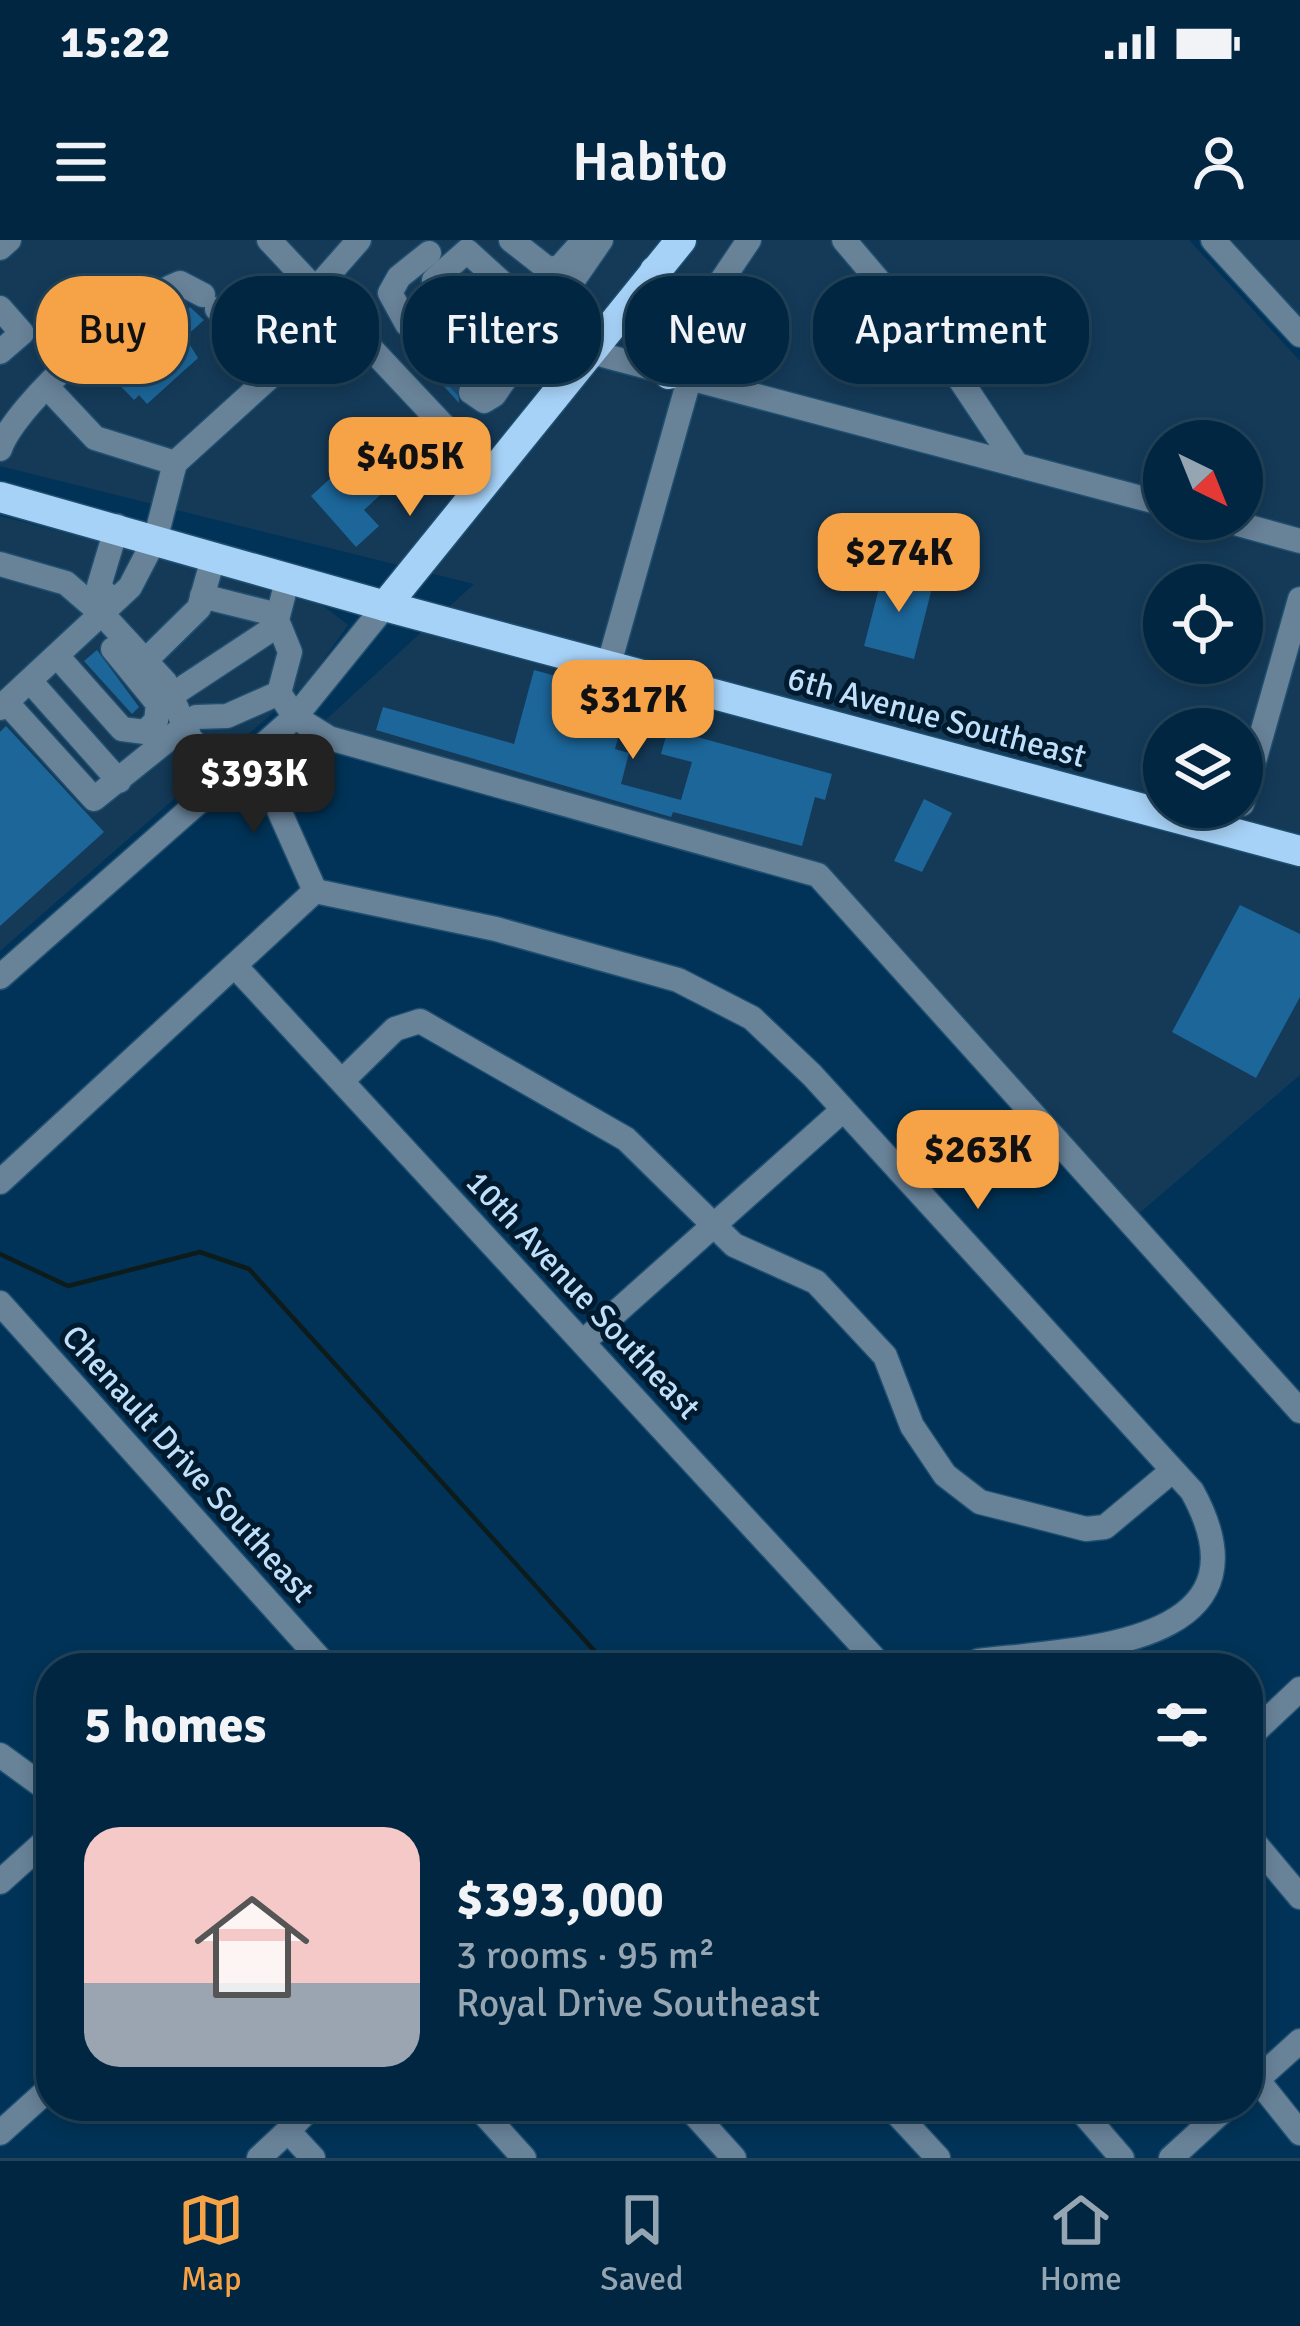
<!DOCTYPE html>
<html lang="en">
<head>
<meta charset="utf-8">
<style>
	body { margin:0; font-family:Signika,sans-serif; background:#0a2e48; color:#f1f3f6; height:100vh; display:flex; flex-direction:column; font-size:45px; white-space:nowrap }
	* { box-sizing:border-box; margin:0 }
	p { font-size:39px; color:#95a5b1 }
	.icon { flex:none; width:66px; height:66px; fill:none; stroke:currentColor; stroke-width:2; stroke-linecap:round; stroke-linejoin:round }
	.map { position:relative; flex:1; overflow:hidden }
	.details { position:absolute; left:36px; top:1413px; width:1227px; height:468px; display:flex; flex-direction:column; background:#002641; border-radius:48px; box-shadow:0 6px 18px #0003,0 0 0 3px #22435a }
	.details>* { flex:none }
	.top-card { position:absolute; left:36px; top:36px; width:1230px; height:108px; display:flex; gap:24px }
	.needle { width:78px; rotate:137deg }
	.buttons { position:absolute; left:1143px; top:180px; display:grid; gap:24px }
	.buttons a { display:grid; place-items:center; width:120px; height:120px; border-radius:50%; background:#002641; box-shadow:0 6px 18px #0003,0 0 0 3px #22435a; font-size:60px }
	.price { position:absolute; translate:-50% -102px; padding:0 27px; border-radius:24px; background:#f6a247; color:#111; font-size:39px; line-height:78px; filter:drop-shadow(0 3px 6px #0008) }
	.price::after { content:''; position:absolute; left:50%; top:72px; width:36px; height:27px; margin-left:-18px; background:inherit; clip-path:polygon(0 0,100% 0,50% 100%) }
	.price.selected { background:#222; color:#fff }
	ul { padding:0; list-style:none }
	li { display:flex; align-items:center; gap:36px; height:300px; padding:0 48px }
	li span { display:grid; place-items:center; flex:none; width:336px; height:240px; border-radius:36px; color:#555 }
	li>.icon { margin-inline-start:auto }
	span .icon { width:144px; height:144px; fill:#fffc; stroke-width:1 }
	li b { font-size:51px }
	h2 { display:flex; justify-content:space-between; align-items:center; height:144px; padding:0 48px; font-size:51px }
	.tag { padding:0 42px; border-radius:48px; background:#002641; box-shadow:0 6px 18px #0003,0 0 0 3px #22435a; font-size:42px; line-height:108px }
	.tag.selected { background:#f6a247; color:#111 }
	.status { display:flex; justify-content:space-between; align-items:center; height:84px; padding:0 60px; background:#002641; direction:ltr }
	.status svg { height:33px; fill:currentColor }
	header { display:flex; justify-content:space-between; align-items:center; height:156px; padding:0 48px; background:#002641; font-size:54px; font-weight:600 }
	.tabs { display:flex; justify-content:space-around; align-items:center; height:168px; border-top:3px solid #22435a; background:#002641; font-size:33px; color:#95a5b1 }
	.tabs a { display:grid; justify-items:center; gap:6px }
	.tabs .selected { color:#f6a247 }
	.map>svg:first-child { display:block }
</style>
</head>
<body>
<div class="status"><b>15:22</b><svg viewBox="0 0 49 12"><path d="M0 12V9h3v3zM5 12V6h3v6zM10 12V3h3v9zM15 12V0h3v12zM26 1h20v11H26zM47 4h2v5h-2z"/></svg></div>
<header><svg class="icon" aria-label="menu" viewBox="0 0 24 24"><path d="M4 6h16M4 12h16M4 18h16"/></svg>Habito<svg class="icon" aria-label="person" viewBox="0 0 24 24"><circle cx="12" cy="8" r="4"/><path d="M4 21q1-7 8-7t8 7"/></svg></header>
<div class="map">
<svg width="1300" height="1918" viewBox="0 0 1300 1918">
	<rect width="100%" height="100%" fill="#003357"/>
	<!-- built -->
	<g fill="#143a58" fill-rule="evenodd">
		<path d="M 0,0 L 1189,0 L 1300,121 L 1300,835 L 1128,983 L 816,635 L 319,486 L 474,344 L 0,226 ZM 1164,201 L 1242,201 L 1242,279 L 1164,279 ZM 1164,345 L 1242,345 L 1242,423 L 1164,423 ZM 1164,489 L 1242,489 L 1242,567 L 1164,567 Z"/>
		<polygon points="1230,0 1300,0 1300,78"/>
		<polygon points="0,276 312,357 348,385 307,443 0,711"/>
	</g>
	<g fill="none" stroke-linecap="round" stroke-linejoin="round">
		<!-- stream -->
		<polyline stroke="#0d1c1a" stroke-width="4.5" points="0,1014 68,1046 200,1012 249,1029 610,1428"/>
	</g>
	<!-- building -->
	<g fill="#1c669a">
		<polygon points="468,34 523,85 508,101 455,46"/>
		<polygon points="190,67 204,80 185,97 198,118 147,164 139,155 134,160 110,135 116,129 109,120 160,75 172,83"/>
		<polygon points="422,71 485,140 471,136 458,142 459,163 401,99 420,93"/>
		<polygon points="391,200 421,233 399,252 392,244 364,270 379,286 356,307 311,256 334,235 348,252 376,226 370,219"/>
		<polygon points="884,329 933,344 914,419 864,406"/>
		<polygon points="97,410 139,467 132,474 84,421"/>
		<polygon points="534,430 588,445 584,459 626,470 615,509 629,513 621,544 681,560 692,522 661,514 668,489 832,534 825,560 815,557 802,606 673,572 671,577 376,490 383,467 514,504"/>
		<polygon points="6,486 104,592 0,686 0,492"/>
		<polygon points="924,559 952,573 922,632 894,621"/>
		<polygon points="1240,665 1300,694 1300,757 1256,838 1172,792"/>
	</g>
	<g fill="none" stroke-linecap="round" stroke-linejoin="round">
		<!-- minor-tunnel -->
		<polyline stroke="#1d4d70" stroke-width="24" stroke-dasharray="24 12" stroke-linecap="butt" points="407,84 471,152"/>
		<!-- minor casing -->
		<g stroke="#1f4f71" stroke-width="27">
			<g id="minor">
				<polyline points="269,0 489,234"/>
				<polyline points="511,0 548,29 560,27 577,8"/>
				<polyline points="844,0 951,126 1017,225"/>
				<polyline points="1213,0 1300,95"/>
				<polyline points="0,8 9,0"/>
				<polyline points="315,50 359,0"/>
				<polyline points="0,68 22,93 0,112"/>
				<polyline points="217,69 276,131"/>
				<polyline points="407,84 390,53 399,37 429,13"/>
				<polyline points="587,111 1164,264"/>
				<polyline points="510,131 434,52 434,40 467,11 543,80"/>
				<polyline points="48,148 95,198 175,223 338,75"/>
				<polyline points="471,152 484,161 494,155 601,0"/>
				<path d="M 0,209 C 16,163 133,60 180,43 L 203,55"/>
				<polyline points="1220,279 1300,301"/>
				<polyline points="0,324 66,343 103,375 165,442 190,498 224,538"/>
				<polyline points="288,337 277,380 290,412 279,453 295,477 329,498 818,635 1300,1171"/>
				<polyline points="202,356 278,375"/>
				<polyline points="112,361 99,346 117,286"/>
				<polyline points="58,417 122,489 145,492 156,481 158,464 113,409"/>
				<polyline points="145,421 199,368 214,315"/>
				<polyline points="609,424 705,83 720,43 749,0"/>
				<polyline points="30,441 119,541"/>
				<polyline points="172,455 278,385"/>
				<polyline points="7,463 94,559 196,477 227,476 279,453"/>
				<polyline points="0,468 130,347 156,297 175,223"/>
				<polyline points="253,512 315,651"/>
				<polyline points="1242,564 1300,359"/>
				<path d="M 315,651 L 496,689 L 678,740 L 752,778 L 812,835 L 1192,1251 C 1278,1407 1077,1409 978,1421 L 964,1428"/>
				<polyline points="236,727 883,1428"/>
				<polyline points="0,737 295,477 385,366"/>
				<polyline points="342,841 395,789 420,781 626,899 734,1005 816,1042 885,1116 912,1186 945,1235 980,1262 1086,1289 1105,1287 1172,1231"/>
				<polyline points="0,942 315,651"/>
				<polyline points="0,1063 328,1428"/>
				<polyline points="584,1101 843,870"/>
				<polyline points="1248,1498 1300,1449"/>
				<polyline points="0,1515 51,1552"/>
				<polyline points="1248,1595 1300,1657"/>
				<polyline points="0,1642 51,1596"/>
				<polyline points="1248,1828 1300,1893"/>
				<polyline points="1248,1848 1300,1801"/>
				<polyline points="477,1866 524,1918"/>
				<polyline points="687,1866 734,1918"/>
				<polyline points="890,1866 938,1918"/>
				<polyline points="1077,1866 1122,1918"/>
				<polyline points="288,1891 312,1866"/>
				<polyline points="0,1893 51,1847"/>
				<polyline points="259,1918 288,1891 313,1918"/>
				<polyline points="1171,1918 1228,1866"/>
			</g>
		</g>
		<!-- major casing -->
		<g stroke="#1f4f71" stroke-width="33">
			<g id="major">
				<polyline points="655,31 650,94 669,134"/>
				<polyline points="0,257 385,366 1300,611"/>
				<polyline points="385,366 681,0"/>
			</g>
		</g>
		<!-- minor -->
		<use href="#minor" stroke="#688298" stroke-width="24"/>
		<!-- major -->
		<use href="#major" stroke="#a7d2f7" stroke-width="30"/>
	</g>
	<g text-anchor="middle" stroke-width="10" stroke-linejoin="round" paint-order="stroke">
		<!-- street labels -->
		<g font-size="33" fill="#bfdffb" stroke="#011a2e">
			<text transform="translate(937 476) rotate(15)" y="12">6th Avenue Southeast</text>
			<text transform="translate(584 1054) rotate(47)" y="12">10th Avenue Southeast</text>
			<text transform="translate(189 1223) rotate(48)" y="12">Chenault Drive Southeast</text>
		</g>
	</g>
</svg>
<div class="buttons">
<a><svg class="needle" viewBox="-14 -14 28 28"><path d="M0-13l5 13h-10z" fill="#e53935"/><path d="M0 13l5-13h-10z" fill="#95a5b1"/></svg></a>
<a><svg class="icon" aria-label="locate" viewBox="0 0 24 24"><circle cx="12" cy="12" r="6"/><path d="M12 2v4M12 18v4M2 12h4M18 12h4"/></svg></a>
<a><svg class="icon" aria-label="layers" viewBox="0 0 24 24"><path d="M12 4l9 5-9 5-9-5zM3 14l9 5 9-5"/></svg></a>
</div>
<b class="price" style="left:410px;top:279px">$405K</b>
<b class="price" style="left:899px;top:375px">$274K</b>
<b class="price" style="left:633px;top:522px">$317K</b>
<b class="price selected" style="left:254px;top:596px">$393K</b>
<b class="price" style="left:978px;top:972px">$263K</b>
<div class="top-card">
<a class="tag selected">Buy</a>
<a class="tag">Rent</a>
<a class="tag">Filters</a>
<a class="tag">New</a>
<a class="tag">Apartment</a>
</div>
<section class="details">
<h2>5 homes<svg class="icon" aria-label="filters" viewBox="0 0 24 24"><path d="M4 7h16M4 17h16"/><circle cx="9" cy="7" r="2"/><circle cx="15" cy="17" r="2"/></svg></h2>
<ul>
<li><span style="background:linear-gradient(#f6c9c9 65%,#9aa5b1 0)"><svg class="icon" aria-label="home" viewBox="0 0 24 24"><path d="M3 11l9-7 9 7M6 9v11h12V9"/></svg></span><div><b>$393,000</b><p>3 rooms · 95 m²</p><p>Royal Drive Southeast</p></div></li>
</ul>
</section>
</div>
<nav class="tabs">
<a class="selected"><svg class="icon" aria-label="map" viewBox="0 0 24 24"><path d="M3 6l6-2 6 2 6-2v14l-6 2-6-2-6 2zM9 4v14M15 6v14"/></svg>Map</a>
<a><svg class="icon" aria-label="saved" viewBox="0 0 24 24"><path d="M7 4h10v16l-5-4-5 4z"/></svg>Saved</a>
<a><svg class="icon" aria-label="home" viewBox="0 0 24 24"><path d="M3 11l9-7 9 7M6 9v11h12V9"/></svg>Home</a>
</nav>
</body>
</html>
